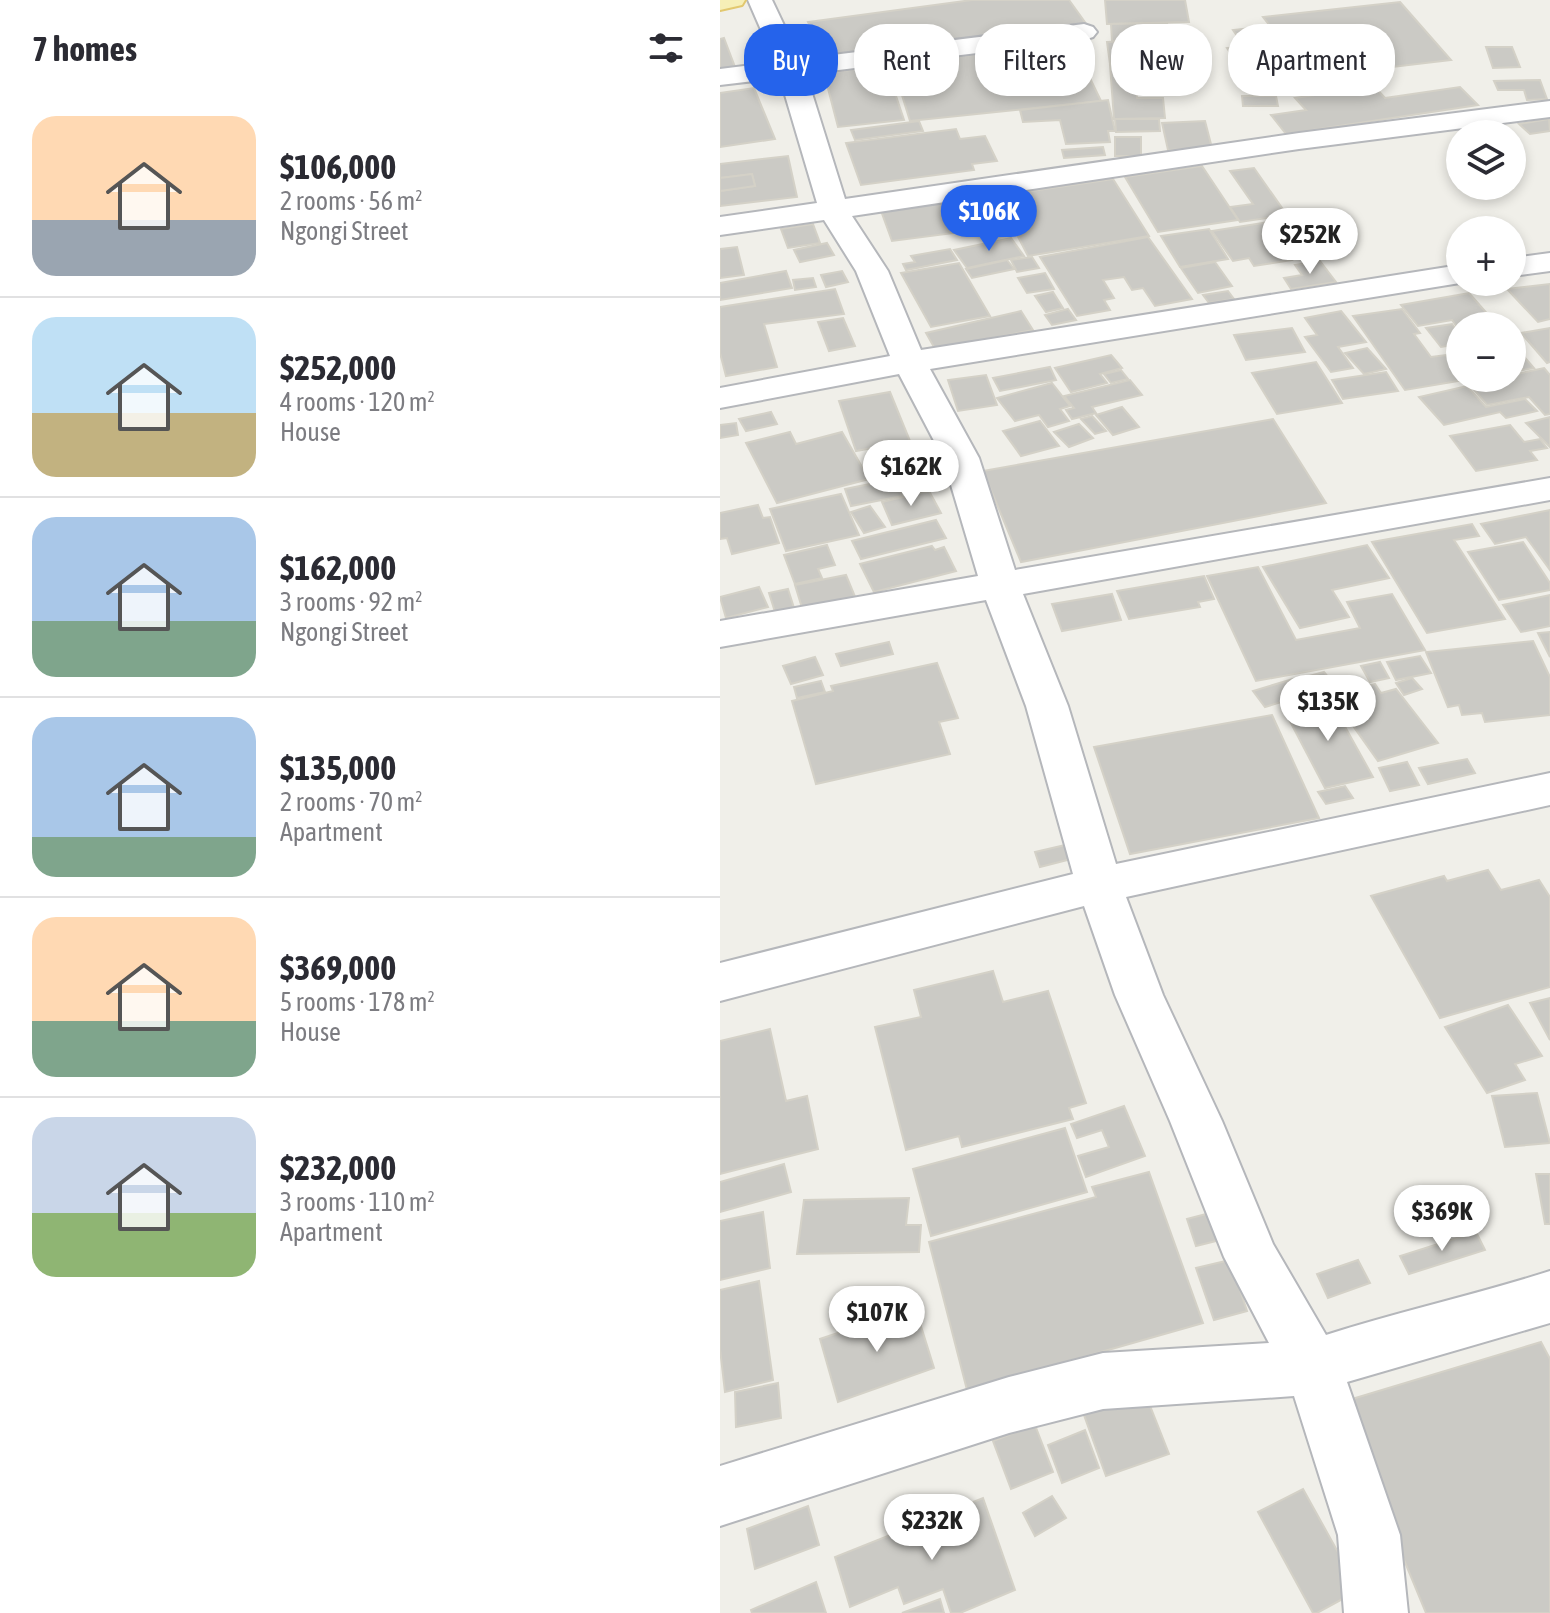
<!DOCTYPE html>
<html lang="en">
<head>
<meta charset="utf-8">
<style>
	body { margin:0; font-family:"Asap Condensed",sans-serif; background:#f2f2f3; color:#2b2b33; height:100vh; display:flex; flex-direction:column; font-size:30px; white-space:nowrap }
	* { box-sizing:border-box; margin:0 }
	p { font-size:26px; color:#7c7c81 }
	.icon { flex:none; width:44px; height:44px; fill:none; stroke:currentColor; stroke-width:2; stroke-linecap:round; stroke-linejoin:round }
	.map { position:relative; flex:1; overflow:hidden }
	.drawer { display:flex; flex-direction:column; background:#fff; width:720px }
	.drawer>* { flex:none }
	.hud { position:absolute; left:24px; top:24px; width:686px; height:72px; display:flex; gap:16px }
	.fabs { position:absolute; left:726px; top:120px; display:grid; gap:16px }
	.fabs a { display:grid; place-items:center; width:80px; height:80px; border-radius:50%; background:#fff; box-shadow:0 4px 12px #0003; font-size:40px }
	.price { position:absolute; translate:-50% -68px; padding:0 18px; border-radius:28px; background:#fff; color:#222; font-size:26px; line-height:52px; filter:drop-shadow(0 2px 4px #0008) }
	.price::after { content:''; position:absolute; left:50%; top:48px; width:24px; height:18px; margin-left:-12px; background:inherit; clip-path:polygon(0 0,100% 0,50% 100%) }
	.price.active { background:#2563eb; color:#fff }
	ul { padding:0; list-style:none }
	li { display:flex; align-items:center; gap:24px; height:200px; padding:0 32px }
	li+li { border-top:2px solid #e1e1e2 }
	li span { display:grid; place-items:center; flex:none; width:224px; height:160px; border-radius:24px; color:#555 }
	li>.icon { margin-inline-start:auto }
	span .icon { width:96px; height:96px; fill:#fffc; stroke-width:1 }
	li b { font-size:34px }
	h2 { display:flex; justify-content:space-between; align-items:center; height:96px; padding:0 32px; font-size:34px }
	.chip { padding:0 28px; border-radius:32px; background:#fff; box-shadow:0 4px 12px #0003; font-size:28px; line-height:72px }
	.chip.active { background:#2563eb; color:#fff }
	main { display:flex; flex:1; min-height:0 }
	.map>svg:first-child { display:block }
</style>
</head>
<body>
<main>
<section class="drawer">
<h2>7 homes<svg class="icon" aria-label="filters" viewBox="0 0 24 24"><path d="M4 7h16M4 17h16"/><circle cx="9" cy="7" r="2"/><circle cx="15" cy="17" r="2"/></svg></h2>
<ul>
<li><span style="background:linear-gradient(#ffd9b3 65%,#9aa5b1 0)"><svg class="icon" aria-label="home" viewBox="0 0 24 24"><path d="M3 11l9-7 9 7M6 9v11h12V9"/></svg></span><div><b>$106,000</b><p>2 rooms · 56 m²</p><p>Ngongi Street</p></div></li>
<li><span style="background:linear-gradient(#bfe0f5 60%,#c2b280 0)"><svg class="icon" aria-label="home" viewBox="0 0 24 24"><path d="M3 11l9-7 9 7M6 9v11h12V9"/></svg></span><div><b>$252,000</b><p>4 rooms · 120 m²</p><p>House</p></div></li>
<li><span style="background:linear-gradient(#a9c7e8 65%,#7fa58c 0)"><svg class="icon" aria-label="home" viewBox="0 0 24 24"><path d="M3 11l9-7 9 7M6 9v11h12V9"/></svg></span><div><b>$162,000</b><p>3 rooms · 92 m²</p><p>Ngongi Street</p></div></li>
<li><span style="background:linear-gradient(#a9c7e8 75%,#7fa58c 0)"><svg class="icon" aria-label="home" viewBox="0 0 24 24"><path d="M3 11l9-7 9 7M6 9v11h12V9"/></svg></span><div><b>$135,000</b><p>2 rooms · 70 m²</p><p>Apartment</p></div></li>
<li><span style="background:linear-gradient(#ffd9b3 65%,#7fa58c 0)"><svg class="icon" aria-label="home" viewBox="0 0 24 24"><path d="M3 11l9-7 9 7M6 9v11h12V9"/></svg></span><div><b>$369,000</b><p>5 rooms · 178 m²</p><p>House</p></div></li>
<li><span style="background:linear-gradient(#c9d6e8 60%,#8fb573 0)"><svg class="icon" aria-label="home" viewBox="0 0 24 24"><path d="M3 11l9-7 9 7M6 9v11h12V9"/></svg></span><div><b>$232,000</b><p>3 rooms · 110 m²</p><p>Apartment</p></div></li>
</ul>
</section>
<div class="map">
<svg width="830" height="1613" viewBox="0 0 830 1613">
	<rect width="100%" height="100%" fill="#f0efe9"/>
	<!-- building -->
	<g fill="#cbcac5" stroke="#d4d1c7" stroke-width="2">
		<polygon points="252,0 349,0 367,25 108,61 88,22"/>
		<polygon points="385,0 465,0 469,22 387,24"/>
		<polygon points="680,2 731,60 588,77 561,42 524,46 513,30 550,26 543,17"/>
		<polygon points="447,23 449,40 392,41 391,24"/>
		<polygon points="4,38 15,67 0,69 0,39"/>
		<polygon points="453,40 456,62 390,64 387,42"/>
		<polygon points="559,42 568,54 515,60 507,48"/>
		<polygon points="354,45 381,101 190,121 172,63"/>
		<polygon points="766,47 792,47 800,67 773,68"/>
		<polygon points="563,57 574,75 525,79 515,61"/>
		<polygon points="390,65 414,65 417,98 443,98 445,118 394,119"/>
		<polygon points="166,66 184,120 118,127 104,73"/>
		<polygon points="820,80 827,99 807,100 804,90 778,90 774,81"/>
		<polygon points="654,86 665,98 740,87 758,105 566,134 551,115 586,110 575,98"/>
		<polygon points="34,88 55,139 0,147 0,93"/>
		<polygon points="522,96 556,96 558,106 523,106"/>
		<polygon points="388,100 395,131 388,131 390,142 346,144 340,120 303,122 300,110"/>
		<polygon points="395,119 439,119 440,131 396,132"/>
		<polygon points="829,119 830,131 810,134 799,124"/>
		<polygon points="199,121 203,131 135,140 131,130"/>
		<polygon points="485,121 492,148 448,150 442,123"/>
		<polygon points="236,129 240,139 265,136 277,161 252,164 254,170 141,185 126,143"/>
		<rect x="395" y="137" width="26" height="19"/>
		<polygon points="383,147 385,155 344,158 342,150"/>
		<polygon points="68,156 77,197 0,206 0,191 35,186 32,174 0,178 0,164"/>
		<polygon points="482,166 518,220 438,232 405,177"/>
		<polygon points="534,168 567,215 520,222 510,207 533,204 510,171"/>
		<polygon points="32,174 35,186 0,191 0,178"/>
		<polygon points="393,179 429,236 308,256 277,196"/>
		<polygon points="272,193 288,226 172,241 160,208"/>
		<polygon points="561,220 583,250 568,253 572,260 534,266 529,258 513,261 492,231"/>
		<polygon points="93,224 100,243 68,248 61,229"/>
		<polygon points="489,229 508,259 460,267 441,236"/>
		<polygon points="428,237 472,299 435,306 423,288 412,290 404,277 383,280 394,298 384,300 390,310 357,316 320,257"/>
		<polygon points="291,238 304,256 247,268 234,250"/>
		<polygon points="107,243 114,255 80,262 74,250"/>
		<polygon points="17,247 24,275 0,278 0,249"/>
		<polygon points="230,249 237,260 186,270 183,264 195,262 191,256"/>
		<polygon points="312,257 319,268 297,272 291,260"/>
		<polygon points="287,260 294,269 252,278 246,269"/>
		<polygon points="600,261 616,282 571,289 564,278 582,275 575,265"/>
		<polygon points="495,262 512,286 478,293 461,268"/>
		<polygon points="239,263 270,316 211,327 181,273"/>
		<polygon points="66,271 72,288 0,300 0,283"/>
		<polygon points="122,271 128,282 106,287 101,275"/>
		<polygon points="325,273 334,289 307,293 298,278"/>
		<polygon points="93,278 96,287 75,290 73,280"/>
		<polygon points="830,284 830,319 818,322 787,289"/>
		<polygon points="115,289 124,314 44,324 57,367 6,376 0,353 0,307"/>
		<polygon points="508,291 514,299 489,303 483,295"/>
		<polygon points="333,292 343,308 326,312 315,296"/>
		<polygon points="749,293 778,326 740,326 740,331 732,320 698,326 681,305"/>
		<polygon points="348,309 356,320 332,325 325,315"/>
		<polygon points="682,309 700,333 694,334 711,357 726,355 740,378 744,380 685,390 633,316"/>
		<polygon points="301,311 313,330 215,349 206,333"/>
		<polygon points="621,311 646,342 618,347 633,368 611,372 585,337 597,335 585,318"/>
		<polygon points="123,318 135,346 109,351 98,322"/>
		<polygon points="732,324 740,335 740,344 721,347 706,328"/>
		<polygon points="572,328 585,352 526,360 514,335"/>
		<polygon points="830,328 830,362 827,363 801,333"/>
		<polygon points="792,343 814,368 792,372"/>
		<polygon points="647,348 666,369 644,374 625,353"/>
		<polygon points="391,355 402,368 380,374 387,383 351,392 335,368"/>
		<polygon points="596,362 622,403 557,414 532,373"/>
		<polygon points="330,367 336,380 280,391 273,378"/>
		<polygon points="824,368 830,375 830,414 825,415 809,397 767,405 749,384 792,378 792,375"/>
		<polygon points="401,370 408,379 391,383 384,374"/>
		<polygon points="666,372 678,391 623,399 612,380"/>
		<polygon points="266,375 277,405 238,411 228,380"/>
		<polygon points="410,380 422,395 372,407 376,413 352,419 346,410 354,408 344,396"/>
		<polygon points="332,383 350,406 340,409 349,421 328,427 319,415 295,421 277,398"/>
		<polygon points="747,386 766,407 805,399 817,411 786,418 780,412 724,425 699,397"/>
		<polygon points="170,392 190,441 136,451 119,401"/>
		<polygon points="402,407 419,427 393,435 376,415"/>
		<polygon points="51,412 57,424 26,431 19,419"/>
		<polygon points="372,416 386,431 375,434 361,419"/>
		<polygon points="830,417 830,447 806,423"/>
		<polygon points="553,419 606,503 301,562 263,471"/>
		<polygon points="320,421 339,446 301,456 283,431"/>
		<polygon points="16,423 18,435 0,438 0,425"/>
		<polygon points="359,424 373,438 349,447 334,432"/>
		<polygon points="790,425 804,442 820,439 827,448 810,451 817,460 756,471 730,436"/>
		<polygon points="70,432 76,444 122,432 149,479 57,503 26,443"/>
		<polygon points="212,451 221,471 195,477 186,457"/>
		<polygon points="175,479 182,496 131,506 125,489"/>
		<polygon points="201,480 205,490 189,494 184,484"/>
		<polygon points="209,491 221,513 172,525 162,502"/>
		<polygon points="121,494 139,535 66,551 50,509"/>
		<polygon points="38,505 43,518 50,517 59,543 12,554 7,538 0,539 0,513"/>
		<polygon points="150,506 165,527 144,533 131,512"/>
		<polygon points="830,510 830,570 806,537 775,544 761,524"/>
		<polygon points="216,520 226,538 141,559 132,541"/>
		<polygon points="752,524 759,536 734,540 785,619 707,633 652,542"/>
		<polygon points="803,542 830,583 830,590 779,600 748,552"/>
		<polygon points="107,545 115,565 98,569 102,578 75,584 64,555"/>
		<polygon points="647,545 669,578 612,590 629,617 580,628 543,567"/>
		<polygon points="212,546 215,550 224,547 236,571 154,592 140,564"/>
		<polygon points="538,567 576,640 640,628 627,602 672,594 705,650 536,681 487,576"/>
		<polygon points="126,575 136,599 83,611 75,585"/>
		<polygon points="484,576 494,599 478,602 480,607 409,619 397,591"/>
		<polygon points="39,587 48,607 6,618 0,597"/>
		<polygon points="68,589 75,611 56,615 49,593"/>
		<polygon points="392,594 401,620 342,631 332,604"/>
		<polygon points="830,595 830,626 801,632 783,605"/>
		<polygon points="830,632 830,657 818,633"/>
		<polygon points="813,641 830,677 830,715 765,722 762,713 742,715 739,705 728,707 706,652"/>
		<polygon points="169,642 173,654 121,666 116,654"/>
		<polygon points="700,656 711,673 676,680 667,662"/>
		<polygon points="95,657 103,675 71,684 63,666"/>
		<polygon points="660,662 669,678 650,682 641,666"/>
		<polygon points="217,663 238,718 219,722 230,754 96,784 72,701 113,691 111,686"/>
		<polygon points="604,672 613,683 587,692 578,679"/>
		<polygon points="692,678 702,689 684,695 676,683"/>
		<polygon points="573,679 584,695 545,707 533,691"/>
		<polygon points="101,681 105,692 77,698 74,687"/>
		<polygon points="631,683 637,689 655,684 661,693 676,689 718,743 658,761 607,689"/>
		<polygon points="609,698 653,777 605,788 563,708"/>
		<polygon points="552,715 599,818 410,854 374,747"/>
		<polygon points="747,759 755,773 708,784 699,768"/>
		<polygon points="687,762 699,785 670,791 659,768"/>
		<polygon points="625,786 633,798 606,804 598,792"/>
		<polygon points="354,843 359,857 320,867 315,852"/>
		<polygon points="768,870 781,890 819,880 830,897 830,987 720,1018 651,896 724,876 727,881"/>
		<polygon points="273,971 283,1002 328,991 366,1103 349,1108 353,1119 242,1147 239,1136 186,1150 155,1027 201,1017 194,990"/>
		<polygon points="830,998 830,1040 810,1003"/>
		<polygon points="788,1005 822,1056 795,1064 805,1080 767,1093 725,1027"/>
		<polygon points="50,1029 66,1101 87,1096 98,1149 0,1174 0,1041"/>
		<polygon points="817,1093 830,1143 785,1147 772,1096"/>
		<polygon points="404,1106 425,1156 366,1177 358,1156 389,1147 382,1130 357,1138 351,1124"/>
		<polygon points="345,1128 367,1192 211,1236 193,1169"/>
		<polygon points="64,1164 71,1192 0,1212 0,1182"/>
		<polygon points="429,1172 483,1323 247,1390 209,1242 376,1197 372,1187"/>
		<polygon points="816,1174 830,1174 830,1224 825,1224"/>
		<polygon points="189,1198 186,1225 201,1225 199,1252 77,1254 84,1200"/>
		<polygon points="43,1212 50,1268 0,1280 0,1221"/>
		<polygon points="494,1212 504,1239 476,1246 467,1219"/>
		<polygon points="756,1232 765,1250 689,1274 680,1256"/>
		<polygon points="510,1260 527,1311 494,1320 476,1268"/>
		<polygon points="638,1260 650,1283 608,1298 597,1274"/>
		<polygon points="39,1281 53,1380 5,1392 0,1349 0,1290"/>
		<polygon points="195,1307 214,1368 118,1402 100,1339"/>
		<polygon points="821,1342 830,1359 830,1613 706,1613 619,1403"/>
		<polygon points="58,1383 61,1418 16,1427 15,1392"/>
		<polygon points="425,1393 449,1454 386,1476 364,1415"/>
		<polygon points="315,1425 333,1472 291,1489 273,1441"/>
		<polygon points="365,1430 379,1468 342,1483 328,1445"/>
		<polygon points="583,1489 639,1590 597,1613 593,1613 538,1512"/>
		<polygon points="332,1496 346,1518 315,1536 303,1513"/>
		<polygon points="263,1498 295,1590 240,1613 231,1613 223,1589 184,1604 178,1587 130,1607 115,1557"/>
		<polygon points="88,1506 99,1545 35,1569 27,1529"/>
		<polygon points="96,1582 106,1613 32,1613 31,1610"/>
		<polygon points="220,1599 224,1613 182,1613"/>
	</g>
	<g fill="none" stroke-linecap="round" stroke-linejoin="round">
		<!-- street casing -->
		<g stroke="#b5b7bb" stroke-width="4">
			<g id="street">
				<path d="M 28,0 L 52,0 L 80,59 L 364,24 L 373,27 L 377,32 L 373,37 L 364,40 L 86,74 L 125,199 L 579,133 L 830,101 L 830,117 L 579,149 L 132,216 L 168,271 L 201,350 L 740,265 L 740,282 L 746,282 L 740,283 L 210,369 L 259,458 L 295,570 L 830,478 L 830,500 L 303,594 L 348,706 L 396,864 L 830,773 L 830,805 L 406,897 L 443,995 L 502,1121 L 553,1244 L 606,1335 C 680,1311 756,1295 830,1271 L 830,1323 L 627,1382 L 680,1535 L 688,1613 L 624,1613 L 618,1535 L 574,1396 L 383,1409 L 289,1433 L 0,1526 L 0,1466 L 289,1377 L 383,1353 L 549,1343 L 504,1257 L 450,1121 L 395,995 L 364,906 L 0,1001 L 0,963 L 353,874 L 306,706 L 266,600 L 0,647 L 0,621 L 258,576 L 223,458 L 179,374 L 0,408 L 0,388 L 170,356 L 136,271 L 104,220 L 0,235 L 0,217 L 97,203 L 60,78 L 0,85 L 0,69 L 55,62 Z"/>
				<polygon points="830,253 830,271 792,276 792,258"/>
			</g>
		</g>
		<!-- primary casing -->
		<g stroke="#e2c86f" stroke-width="4">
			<polygon id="primary" points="0,0 25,0 22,5 0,10"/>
		</g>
		<!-- street -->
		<use href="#street" fill="#fff" fill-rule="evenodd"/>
		<!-- primary -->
		<use href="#primary" fill="#f6efb7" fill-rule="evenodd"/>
	</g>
</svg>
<div class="fabs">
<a><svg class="icon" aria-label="layers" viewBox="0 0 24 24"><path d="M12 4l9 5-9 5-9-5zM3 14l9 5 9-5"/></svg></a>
<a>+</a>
<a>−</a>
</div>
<b class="price active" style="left:269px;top:253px">$106K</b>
<b class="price" style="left:590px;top:276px">$252K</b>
<b class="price" style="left:191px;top:508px">$162K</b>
<b class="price" style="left:608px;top:743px">$135K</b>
<b class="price" style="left:722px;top:1253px">$369K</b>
<b class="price" style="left:157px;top:1354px">$107K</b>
<b class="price" style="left:212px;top:1562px">$232K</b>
<div class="hud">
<a class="chip active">Buy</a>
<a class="chip">Rent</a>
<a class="chip">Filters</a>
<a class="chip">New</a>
<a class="chip">Apartment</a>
</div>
</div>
</main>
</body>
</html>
